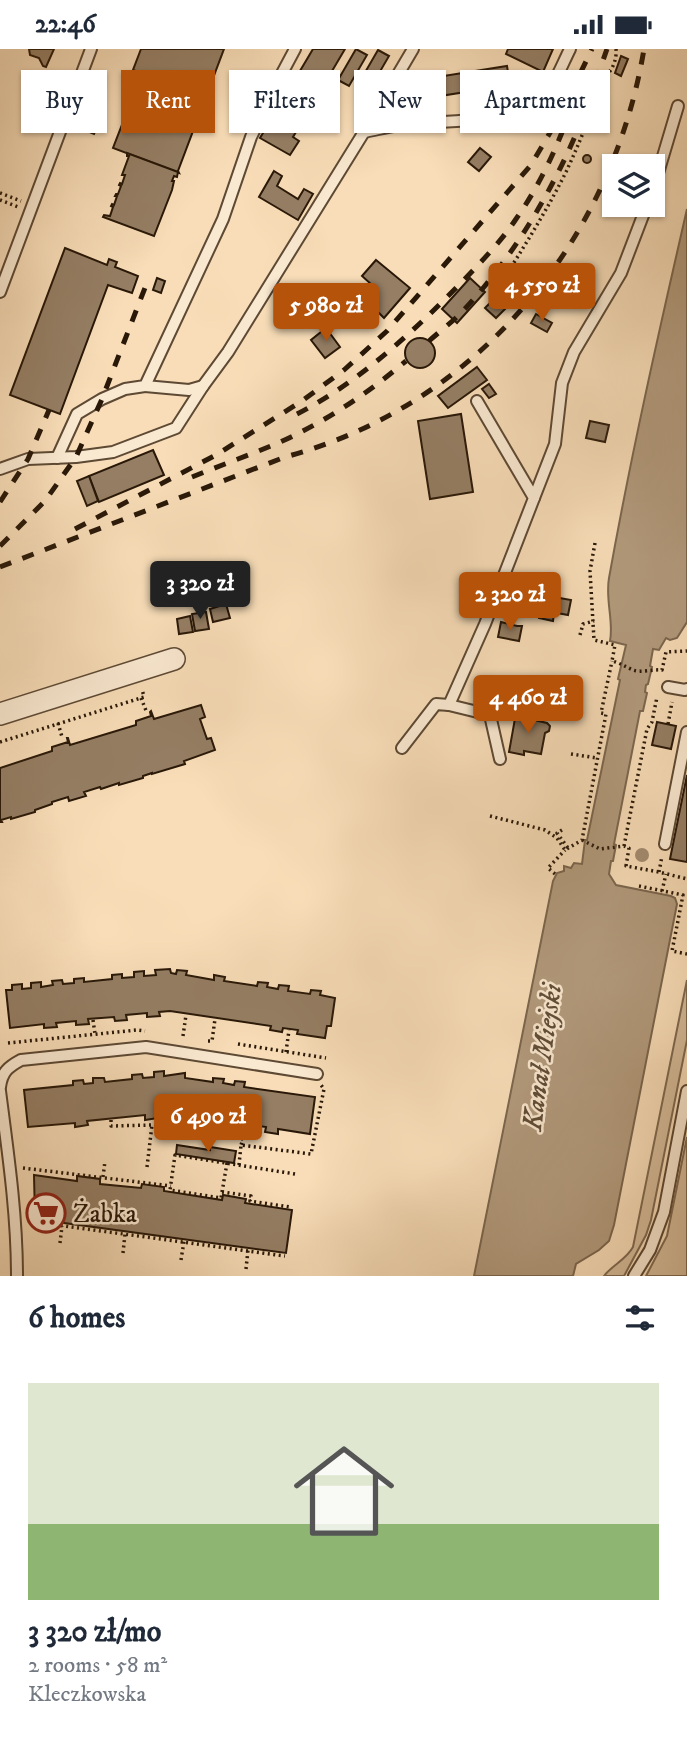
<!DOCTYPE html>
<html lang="en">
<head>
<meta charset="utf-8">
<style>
	body { margin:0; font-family:"IM FELL DW Pica",serif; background:#f2f2f3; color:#1f2937; height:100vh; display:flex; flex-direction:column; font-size:26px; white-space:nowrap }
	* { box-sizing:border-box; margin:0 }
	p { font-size:23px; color:#747a83 }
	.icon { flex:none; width:38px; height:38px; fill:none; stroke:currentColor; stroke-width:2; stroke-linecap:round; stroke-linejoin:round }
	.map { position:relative; height:1227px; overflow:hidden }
	.sheet { display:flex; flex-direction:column; background:#fff; flex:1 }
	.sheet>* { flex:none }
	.banner { position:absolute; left:21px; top:21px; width:646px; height:63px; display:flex; gap:14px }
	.tools { position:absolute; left:602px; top:105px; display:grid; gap:14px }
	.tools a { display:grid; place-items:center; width:63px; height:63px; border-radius:0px; background:#fff; box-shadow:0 2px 5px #0004; font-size:35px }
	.price { position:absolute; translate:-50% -60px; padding:0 16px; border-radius:7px; background:#b45309; color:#fff; font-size:23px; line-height:46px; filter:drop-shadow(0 2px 4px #0008) }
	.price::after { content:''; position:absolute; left:50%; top:42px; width:21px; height:16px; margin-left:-10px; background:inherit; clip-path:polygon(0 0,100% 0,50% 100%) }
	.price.active { background:#222; color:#fff }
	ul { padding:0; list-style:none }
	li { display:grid; align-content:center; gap:14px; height:371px; padding:0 28px }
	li+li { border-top:2px solid #e0e1e3 }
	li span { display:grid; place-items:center; height:217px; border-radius:0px; color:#555 }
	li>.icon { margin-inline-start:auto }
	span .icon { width:126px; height:126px; fill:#fffc; stroke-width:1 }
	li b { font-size:30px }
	h2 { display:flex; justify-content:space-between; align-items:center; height:84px; padding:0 28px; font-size:30px }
	.chip { padding:0 24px; border-radius:0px; background:#fff; box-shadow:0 2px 5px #0004; font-size:24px; line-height:63px }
	.chip.active { background:#b45309; color:#fff }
	.status { display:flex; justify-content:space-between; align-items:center; height:49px; padding:0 35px; background:#fff; direction:ltr }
	.status svg { height:19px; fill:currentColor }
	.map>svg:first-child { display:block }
</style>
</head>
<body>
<div class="status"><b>22:46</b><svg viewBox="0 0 49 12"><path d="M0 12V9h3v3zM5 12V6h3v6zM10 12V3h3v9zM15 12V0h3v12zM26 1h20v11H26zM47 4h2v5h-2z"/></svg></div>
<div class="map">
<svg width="687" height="1227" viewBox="0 0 687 1227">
	<rect width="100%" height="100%" fill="#f8ddb8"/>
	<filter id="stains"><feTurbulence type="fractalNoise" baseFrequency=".00286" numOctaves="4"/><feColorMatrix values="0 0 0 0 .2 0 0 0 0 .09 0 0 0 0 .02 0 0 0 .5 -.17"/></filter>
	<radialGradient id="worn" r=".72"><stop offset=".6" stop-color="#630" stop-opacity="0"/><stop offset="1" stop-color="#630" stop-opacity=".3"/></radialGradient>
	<!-- green -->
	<g fill="#d5bc9a" stroke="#7f6a51" stroke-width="2">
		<path d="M 687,931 L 687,991 L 651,1171 L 646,1186 L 624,1227 L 604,1227 C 612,1216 626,1211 633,1198 Z"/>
		<polygon points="687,1088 687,1227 646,1227 667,1187"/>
	</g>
	<!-- water -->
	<path fill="#b29a7c" stroke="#7b664e" stroke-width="2" d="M 687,160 L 687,573 L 677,589 L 670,591 L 666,589 L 659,601 L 653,600 L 650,617 L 652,618 L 648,635 L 646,636 L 645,643 L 647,644 L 643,662 L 640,662 L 614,795 L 616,796 L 613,812 L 611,812 L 609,825 L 616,836 L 671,847 L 675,849 L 677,855 L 614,1176 L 609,1192 L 599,1201 L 576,1215 L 573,1227 L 474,1227 L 553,832 L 557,824 L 564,822 L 564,817 L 571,819 L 574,814 L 582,815 L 585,791 L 587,791 L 620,631 L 618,630 L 626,596 L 610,592 C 614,572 605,551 609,529 C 631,406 659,282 687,160 Z"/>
	<!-- building -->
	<g fill="#957e64" stroke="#291808" stroke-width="2">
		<polygon points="29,0 54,0 46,18 43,17 39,9 30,6"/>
		<polygon points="141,0 224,0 178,122 179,124 113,99 142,24 133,21"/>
		<polygon points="313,0 345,0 302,73 278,59"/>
		<polygon points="356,0 367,6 349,37 338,31"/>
		<polygon points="508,0 553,0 543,23 506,5"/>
		<polygon points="378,1 389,7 371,38 360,32"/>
		<polygon points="621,7 628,10 621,27 615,24"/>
		<polygon points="507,17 510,36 440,47 437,28"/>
		<polygon points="278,59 302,73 293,88 299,92 290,106 260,89"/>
		<polygon points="91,71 99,74 94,85 87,82"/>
		<polygon points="480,99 491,108 479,122 468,113"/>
		<polygon points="127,104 178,123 177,128 174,127 172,132 174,132 172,141 154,187 103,168 104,166 110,167 113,158 111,157 112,155 114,156 117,147 115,147 116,145 118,145 121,137 119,136 120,134 122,135 125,126 122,126 129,107 127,107"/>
		<circle cx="587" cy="110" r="4"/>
		<polygon points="274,122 282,127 277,137 298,150 304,140 313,145 298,171 259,148"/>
		<polygon points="65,199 107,216 109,210 117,213 115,218 138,227 132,244 108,236 60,365 10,346"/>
		<polygon points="376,211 410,239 384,269 379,264 376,267 372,263 374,260 365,253 363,255 358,251 372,236 362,227"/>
		<polygon points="157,229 165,232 161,244 153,241"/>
		<polygon points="470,229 485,243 457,274 442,260"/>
		<polygon points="494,250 505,260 496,269 485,259"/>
		<polygon points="536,265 552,274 547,283 531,274"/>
		<polygon points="326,279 340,298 325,309 311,291"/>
		<circle cx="420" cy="304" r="15"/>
		<polygon points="477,318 487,331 448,359 438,347"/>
		<polygon points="489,335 496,345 489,349 482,340"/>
		<polygon points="461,365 473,443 430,450 418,372"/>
		<polygon points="590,372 609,376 605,393 586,389"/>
		<polygon points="153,401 164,426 99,453 89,427"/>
		<polygon points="89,427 98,452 87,457 77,432"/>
		<polygon points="543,546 571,551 568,566 541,561"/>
		<polygon points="226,555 230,569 213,573 210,560"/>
		<polygon points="541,561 554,564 553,572 539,569"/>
		<polygon points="206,563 209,580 195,582 192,565"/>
		<polygon points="190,567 193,583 179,585 177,570"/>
		<polygon points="501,573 517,577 522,577 519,592 498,588"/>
		<polygon points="201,656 205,668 200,670 207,690 211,689 215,701 184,712 185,715 152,725 152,724 143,727 143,729 119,736 119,734 101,740 100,738 84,743 86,747 69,752 68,748 52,753 52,755 35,761 35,763 11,770 11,768 1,771 2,773 0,773 0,719 52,702 52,698 68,693 67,689 68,689 70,696 136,676 136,672 151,667 150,663 151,662 154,670"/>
		<polygon points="516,664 531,667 530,670 547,674 550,677 549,682 545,684 541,705 524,702 524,706 509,703"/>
		<polygon points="657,673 676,677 671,700 652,696"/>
		<polygon points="687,726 687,813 670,810"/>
		<polygon points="170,920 171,924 176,925 177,921 187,922 186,926 214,931 214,926 225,928 224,932 257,937 258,933 268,934 267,938 278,940 279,936 289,937 288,942 310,945 311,941 321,942 320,946 335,949 331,977 327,977 325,989 297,985 298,981 283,979 282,983 270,981 271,977 170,962 159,963 160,967 147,968 147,964 126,966 127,971 115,972 114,968 88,970 89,975 76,976 76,972 56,974 57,978 44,979 44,975 10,979 6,941 12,941 12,936 22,935 22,940 31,939 31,934 41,933 41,938 53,936 52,932 62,931 63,935 74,934 74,930 84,929 84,933 112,930 112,926 122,925 122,929 134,928 134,923 144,922 144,927 156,926 155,921"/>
		<polygon points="164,1022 164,1027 185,1024 185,1029 213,1033 213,1029 224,1030 223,1034 234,1036 235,1032 245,1033 244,1038 315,1048 310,1085 278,1080 278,1085 265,1083 266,1078 168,1064 157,1065 158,1069 145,1071 145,1066 87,1072 88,1076 75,1078 75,1074 28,1078 24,1041 73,1036 73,1032 83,1031 84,1035 93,1034 93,1029 104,1029 105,1033 132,1030 132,1026 142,1025 143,1029 154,1028 154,1023"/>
		<polygon points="177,1096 210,1101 210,1098 236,1102 234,1114 176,1105"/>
		<polygon points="34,1126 77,1132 77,1127 100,1130 100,1135 141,1139 142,1135 164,1138 164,1142 222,1151 223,1146 246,1150 245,1154 292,1161 286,1204 35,1170"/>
	</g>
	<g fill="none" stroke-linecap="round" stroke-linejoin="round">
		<!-- lane casing -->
		<g stroke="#5d4934" stroke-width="14">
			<g id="lane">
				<path d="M 364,83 C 376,81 389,77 401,76 C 436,71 515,75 540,52 C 554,38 561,18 570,0"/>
				<polyline points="653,141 678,57"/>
				<polyline points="0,243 91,0"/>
				<polyline points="145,337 189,341 203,337"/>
				<polyline points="57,409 77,365 102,350 125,340 145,337 223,170 251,88 279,30 295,0"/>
				<polyline points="0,420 28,410 76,408 113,403 176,379 203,337 228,303 364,83 413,0"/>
				<polyline points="534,449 555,395 562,334 574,303 621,224 647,156"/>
				<polyline points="668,638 685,641 687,640"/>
				<polyline points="449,656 485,575 534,449 477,352"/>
				<polyline points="402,699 436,655 449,656 490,666 500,710"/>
				<polyline points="665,795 687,683"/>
				<path d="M 0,1038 C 2,1023 8,1018 21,1011 L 146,998 L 317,1025"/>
				<path d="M 0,1042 C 8,1104 17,1165 17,1227"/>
				<polyline points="634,1227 650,1201 664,1163 687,1042"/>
			</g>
		</g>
		<!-- street casing -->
		<g stroke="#5d4934" stroke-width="24">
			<polyline id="street" points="0,665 174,610"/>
		</g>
		<!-- path -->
		<g stroke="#291808" stroke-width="3.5" stroke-dasharray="2 3.5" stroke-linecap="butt">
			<polyline points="0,144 21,152"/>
			<polyline points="0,151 18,158"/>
			<path d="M 508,223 C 529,190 549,157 566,123 C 581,91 593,59 606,26 C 613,21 617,9 616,0"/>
			<path d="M 595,494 L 590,522 L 594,591 L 615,596 L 612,612 C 620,614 626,618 633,621 C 641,624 653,620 662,621 L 666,603 L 687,602"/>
			<polyline points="580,586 583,575 594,572"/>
			<polyline points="141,649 147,664"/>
			<polyline points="58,674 62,688"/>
			<polyline points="668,675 672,653"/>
			<polyline points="0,693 144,648 142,640"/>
			<polyline points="571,705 597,709"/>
			<polyline points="490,767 545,781 557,789 565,801 582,791 606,665 601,664 612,612"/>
			<polyline points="562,781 557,784 568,799"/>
			<polyline points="582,791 600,800 624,797 629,799 626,817 659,823 687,830"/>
			<polyline points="624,797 647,680 652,673 657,648"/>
			<polyline points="659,823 662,807"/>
			<polyline points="555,825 548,819 565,801"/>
			<polyline points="639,837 683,846 672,902 687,905"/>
			<polyline points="662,842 666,825"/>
			<polyline points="93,971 95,985"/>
			<polyline points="183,987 186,966"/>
			<polyline points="208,992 212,992 215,970"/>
			<polyline points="8,994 137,981 145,982"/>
			<polyline points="238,995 326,1009"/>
			<polyline points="286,1003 289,981"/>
			<polyline points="111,1071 111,1077 152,1076 243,1090 241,1096"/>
			<polyline points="227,1114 221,1149 170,1141 175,1106 295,1125"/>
			<polyline points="239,1116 241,1096 311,1105 324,1040 321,1036"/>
			<polyline points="147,1118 152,1076"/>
			<polyline points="23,1119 171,1137"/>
			<polyline points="103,1128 105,1112"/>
			<polyline points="222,1143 251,1147 250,1152 290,1158"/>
			<polyline points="28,1172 285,1207"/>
			<polyline points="60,1194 62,1177"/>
			<polyline points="123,1204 125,1185"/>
			<polyline points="181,1211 184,1192"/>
			<polyline points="246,1220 248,1201"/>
		</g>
		<!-- lane -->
		<use href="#lane" stroke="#fae9d1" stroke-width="10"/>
		<!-- street -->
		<use href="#street" stroke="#fae9d1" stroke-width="21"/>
		<!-- rail -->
		<g stroke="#291808" stroke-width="5" stroke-dasharray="12 12" stroke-linecap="butt">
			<path d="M 429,292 C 439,283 451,274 461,264 C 510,212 548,150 576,85 C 588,57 597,28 607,0"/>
			<path d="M 297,365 C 359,333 411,285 460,235 C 480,214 500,194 516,170 C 538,139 556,101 569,65"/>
			<path d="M 192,428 C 221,416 250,406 278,394 C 325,373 367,345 406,312"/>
			<polyline points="0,453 28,410 49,361"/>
			<polyline points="75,480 216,406 302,352 344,321 387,282 531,116 558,70 592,0"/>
			<polyline points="0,497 45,452 76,408 102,350 148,231"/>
			<path d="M 0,518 L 285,408 C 476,357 612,193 644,0"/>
		</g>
	</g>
	<!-- trees -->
	<circle fill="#a38c6f" cx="642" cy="806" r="7"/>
	<!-- icons -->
	<defs>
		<g id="supermarket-ring" transform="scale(2.0125)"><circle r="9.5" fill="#fae9d1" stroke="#8f2418" stroke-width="1.5"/><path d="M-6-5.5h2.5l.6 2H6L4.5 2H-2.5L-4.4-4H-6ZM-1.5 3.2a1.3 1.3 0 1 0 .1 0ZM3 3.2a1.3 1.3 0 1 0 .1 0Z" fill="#8f2418"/></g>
	</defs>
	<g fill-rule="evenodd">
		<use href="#supermarket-ring" x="46" y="1164"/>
	</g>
	<g text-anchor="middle" stroke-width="5" stroke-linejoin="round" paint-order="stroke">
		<!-- poi labels -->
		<g font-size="26" fill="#291808" stroke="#fae9d1" text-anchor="start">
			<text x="73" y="1173">Żabka</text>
		</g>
		<!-- water labels -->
		<g font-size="28" font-style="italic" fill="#604c36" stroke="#fae9d1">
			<text transform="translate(541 1008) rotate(-82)" y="10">Kanał Miejski</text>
		</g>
	</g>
	<rect width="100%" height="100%" filter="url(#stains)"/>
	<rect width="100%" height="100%" fill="url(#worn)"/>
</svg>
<div class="tools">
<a><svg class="icon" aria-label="layers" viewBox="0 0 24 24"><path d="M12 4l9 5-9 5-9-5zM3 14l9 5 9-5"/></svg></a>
</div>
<b class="price" style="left:542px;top:274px">4 550 zł</b>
<b class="price" style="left:326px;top:294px">5 980 zł</b>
<b class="price active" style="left:200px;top:572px">3 320 zł</b>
<b class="price" style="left:510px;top:583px">2 320 zł</b>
<b class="price" style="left:528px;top:686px">4 460 zł</b>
<b class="price" style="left:208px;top:1105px">6 490 zł</b>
<div class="banner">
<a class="chip">Buy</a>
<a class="chip active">Rent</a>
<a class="chip">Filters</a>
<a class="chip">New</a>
<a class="chip">Apartment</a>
</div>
</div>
<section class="sheet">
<h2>6 homes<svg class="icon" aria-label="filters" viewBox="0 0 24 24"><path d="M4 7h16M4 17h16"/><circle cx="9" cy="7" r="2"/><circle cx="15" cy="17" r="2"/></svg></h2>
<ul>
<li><span style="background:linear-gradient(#dfe7d0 65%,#8fb573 0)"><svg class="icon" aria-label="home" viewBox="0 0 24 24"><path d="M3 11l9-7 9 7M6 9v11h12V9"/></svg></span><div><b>3 320 zł/mo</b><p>2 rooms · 58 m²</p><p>Kleczkowska</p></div></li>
</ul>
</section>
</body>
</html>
